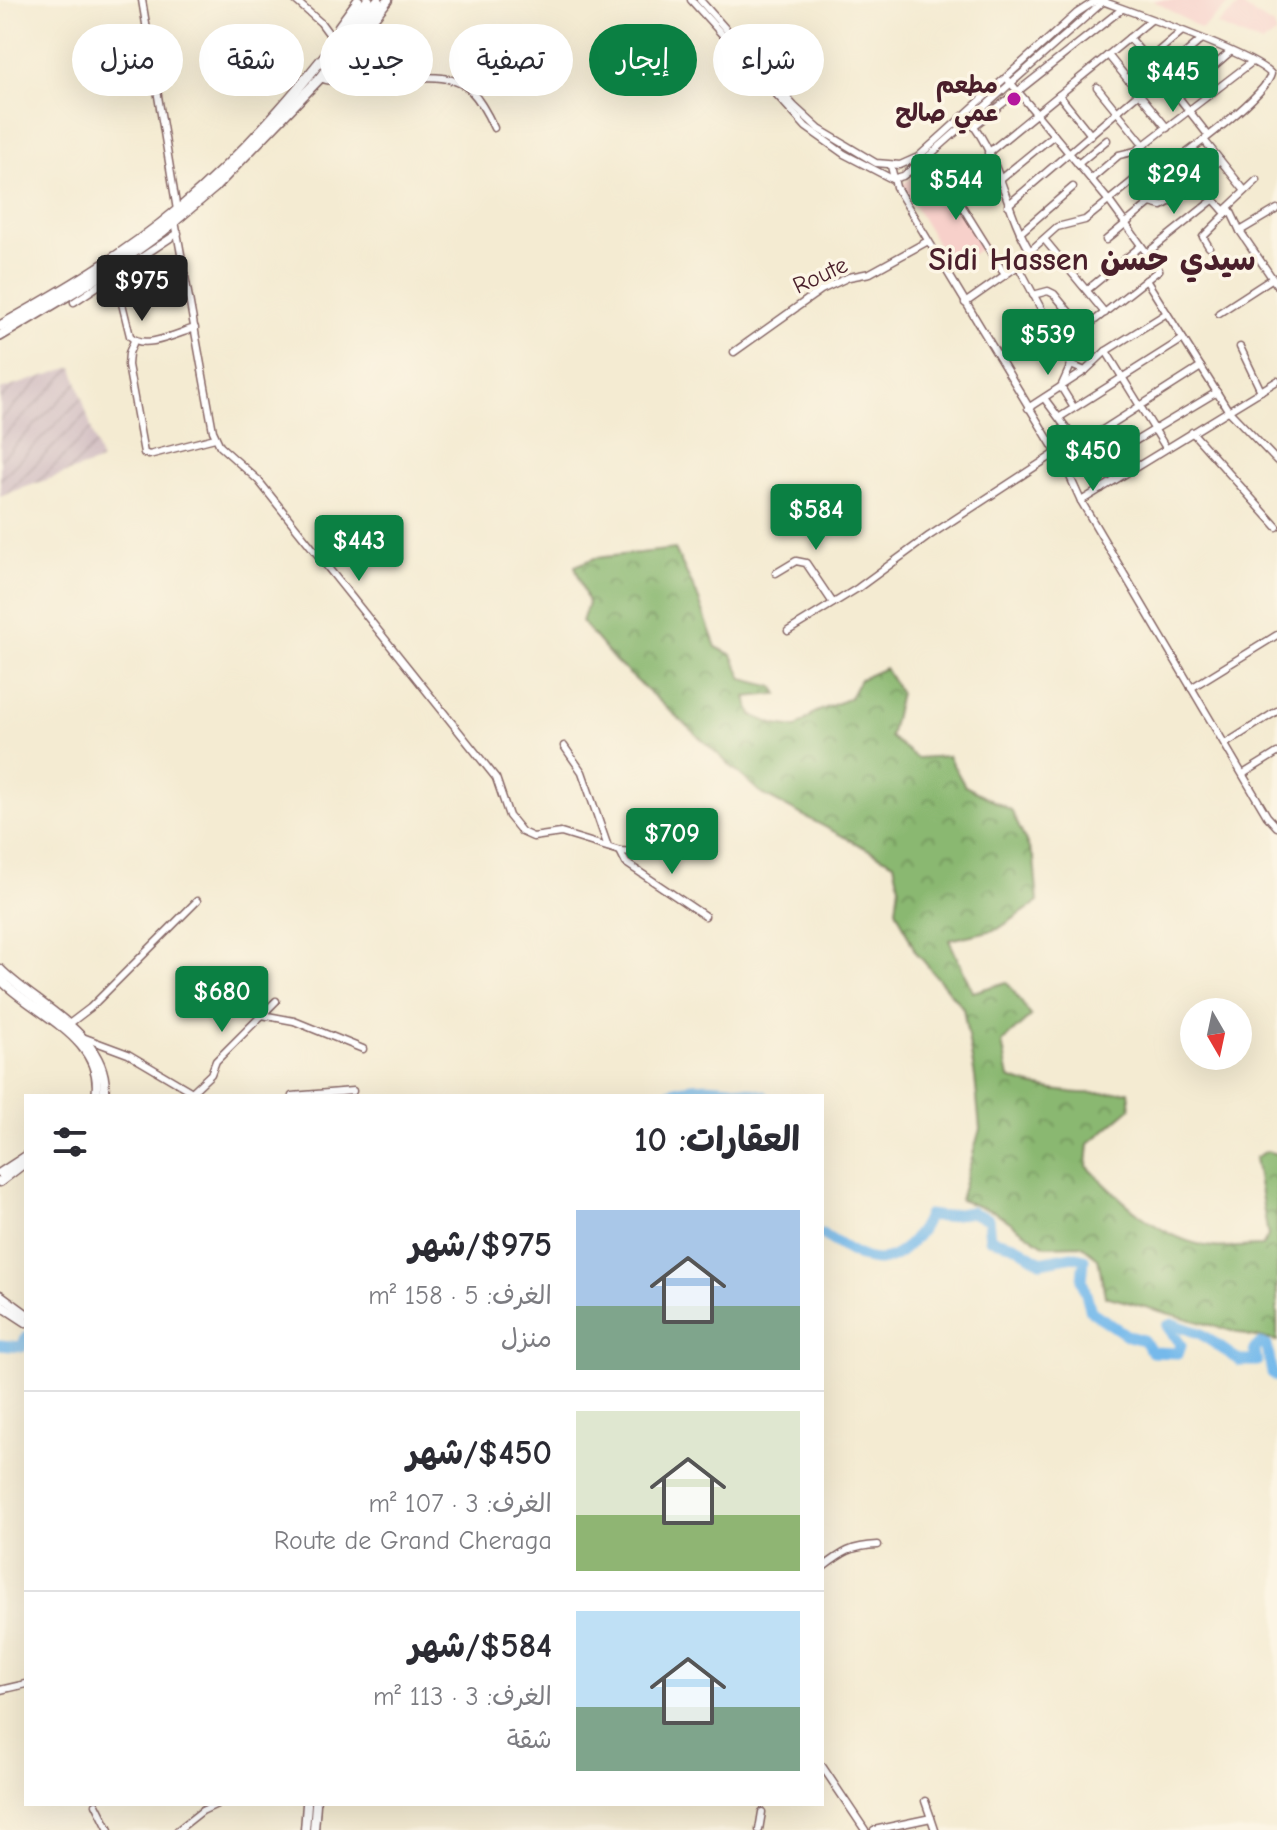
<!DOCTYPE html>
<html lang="ar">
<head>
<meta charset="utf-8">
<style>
	body { margin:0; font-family:"Comic Neue","Playpen Sans Arabic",sans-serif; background:#f7f7f7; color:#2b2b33; direction:rtl; height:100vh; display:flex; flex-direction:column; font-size:30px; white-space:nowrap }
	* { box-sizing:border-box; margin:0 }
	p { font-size:26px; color:#7c7c81 }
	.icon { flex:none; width:44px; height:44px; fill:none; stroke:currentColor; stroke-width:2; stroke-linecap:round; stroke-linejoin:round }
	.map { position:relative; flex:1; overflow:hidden; direction:ltr }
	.drawer { position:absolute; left:24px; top:1094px; width:800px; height:712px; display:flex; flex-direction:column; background:#fff; border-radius:0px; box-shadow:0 8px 32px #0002; direction:rtl }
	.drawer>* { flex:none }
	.top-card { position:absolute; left:24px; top:24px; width:800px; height:72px; direction:rtl; display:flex; gap:16px }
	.needle { width:52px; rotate:171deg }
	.buttons { position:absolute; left:1180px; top:998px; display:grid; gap:16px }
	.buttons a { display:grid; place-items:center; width:72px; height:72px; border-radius:50%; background:#fff; box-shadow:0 8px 32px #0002; font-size:40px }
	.price { position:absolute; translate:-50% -68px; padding:0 18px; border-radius:8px; background:#0b8043; color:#fff; font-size:26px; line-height:52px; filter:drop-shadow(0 2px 4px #0008) }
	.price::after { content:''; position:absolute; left:50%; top:48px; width:24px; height:18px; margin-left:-12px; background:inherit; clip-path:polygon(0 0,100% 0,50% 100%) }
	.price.selected { background:#222; color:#fff }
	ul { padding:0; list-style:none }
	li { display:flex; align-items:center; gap:24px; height:200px; padding:0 24px }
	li+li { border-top:2px solid #e1e1e2 }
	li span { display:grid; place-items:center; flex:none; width:224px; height:160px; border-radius:0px; color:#555 }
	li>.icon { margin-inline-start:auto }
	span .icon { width:96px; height:96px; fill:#fffc; stroke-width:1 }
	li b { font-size:34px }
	h2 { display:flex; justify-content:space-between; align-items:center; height:96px; padding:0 24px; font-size:34px }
	.tag { padding:0 28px; border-radius:36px; background:#fff; box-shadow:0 8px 32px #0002; font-size:28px; line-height:72px }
	.tag.selected { background:#0b8043; color:#fff }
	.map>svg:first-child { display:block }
</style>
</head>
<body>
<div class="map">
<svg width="1277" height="1830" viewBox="0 0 1277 1830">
	<defs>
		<pattern id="industrial-furrows" width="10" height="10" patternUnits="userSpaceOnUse" patternTransform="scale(2)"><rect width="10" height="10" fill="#d2bec2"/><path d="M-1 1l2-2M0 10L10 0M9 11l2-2" fill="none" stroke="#b6a3a7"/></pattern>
		<pattern id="forest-crowns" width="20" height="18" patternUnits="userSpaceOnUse" patternTransform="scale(2)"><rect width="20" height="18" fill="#8ab871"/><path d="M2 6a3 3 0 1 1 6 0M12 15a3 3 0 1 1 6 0" fill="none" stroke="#73955d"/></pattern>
	</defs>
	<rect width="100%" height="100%" fill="#fcf5e5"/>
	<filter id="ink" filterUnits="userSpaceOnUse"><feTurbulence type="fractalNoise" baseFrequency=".0125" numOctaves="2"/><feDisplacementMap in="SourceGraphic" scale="16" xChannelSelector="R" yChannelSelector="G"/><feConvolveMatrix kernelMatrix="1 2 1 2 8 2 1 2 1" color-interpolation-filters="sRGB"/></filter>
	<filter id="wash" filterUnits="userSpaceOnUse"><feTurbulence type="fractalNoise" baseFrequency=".006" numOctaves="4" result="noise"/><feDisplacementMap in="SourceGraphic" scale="32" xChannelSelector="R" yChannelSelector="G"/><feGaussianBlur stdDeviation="1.8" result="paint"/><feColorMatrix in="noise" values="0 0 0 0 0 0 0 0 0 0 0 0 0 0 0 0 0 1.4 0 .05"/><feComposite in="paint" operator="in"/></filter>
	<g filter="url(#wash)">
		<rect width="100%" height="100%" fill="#f4ebd2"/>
		<!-- built -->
		<g fill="#f7d0ca">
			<polygon points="1153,0 1234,0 1201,29"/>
			<polygon points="1240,5 1272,25 1277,33 1262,44 1217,25"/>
			<polygon points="934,160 985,246 951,267 902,185"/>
		</g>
		<!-- industrial -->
		<polygon fill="url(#industrial-furrows)" points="73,367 101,461 0,496 0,390"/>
		<!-- forest -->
		<path fill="url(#forest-crowns)" stroke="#6a6c4e" stroke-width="2" d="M 675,549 L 697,595 L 716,647 L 732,655 L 743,679 L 774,687 L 778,694 L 746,697 L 752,715 L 775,725 L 796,728 L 814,713 L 850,698 L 860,679 L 885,668 L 900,693 L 890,737 L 917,758 L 948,756 L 965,786 L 1011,810 L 1034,859 L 1038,902 L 998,929 L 949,940 L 973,992 L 1007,982 L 1031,1016 L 1002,1042 L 1009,1078 C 1050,1093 1085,1096 1129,1091 L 1131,1108 L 1089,1144 L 1087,1166 C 1121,1201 1161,1240 1212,1247 C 1227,1249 1246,1246 1262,1246 L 1268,1236 L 1255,1158 L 1267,1151 L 1277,1154 L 1277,1341 L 1250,1336 L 1105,1296 L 1098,1258 L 1081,1245 L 1045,1246 L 995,1212 L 960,1200 L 980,1129 L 975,1077 L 963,1008 L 915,951 L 896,909 L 899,886 L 894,863 L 762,794 L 615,661 L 582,622 L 588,603 L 575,566 L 595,558 Z"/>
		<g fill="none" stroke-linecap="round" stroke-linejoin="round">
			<!-- river -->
			<g stroke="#75b9eb" stroke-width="11">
				<path d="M 662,1096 C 692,1082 734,1087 764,1096"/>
				<path d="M 822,1234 C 851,1251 878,1276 907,1246 C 916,1237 924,1228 928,1215 L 942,1217 L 970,1212 L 988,1219 L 990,1239 L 1014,1245 L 1041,1262 L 1072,1256 L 1084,1259 L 1082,1280 L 1091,1311 L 1128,1336 L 1143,1340 L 1152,1352 L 1178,1353 L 1181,1345 L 1167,1326 L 1173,1324 L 1201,1334 L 1240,1361 L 1257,1361 L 1254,1350 L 1260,1344 L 1267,1346 L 1272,1373 L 1277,1377"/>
				<polyline points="0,1345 22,1347 26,1337"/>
			</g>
		</g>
	</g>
	<g filter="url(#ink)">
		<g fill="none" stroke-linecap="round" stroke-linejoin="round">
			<!-- minor casing -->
			<g stroke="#866665" stroke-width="9">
				<g id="minor">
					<polyline points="142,0 177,210"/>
					<polyline points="295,0 321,23 335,42"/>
					<polyline points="691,0 806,127 844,154 892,179 903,176 930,155 1105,0"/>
					<polyline points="700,0 794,106 819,129 876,163 900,165 918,157 1077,13 1097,0"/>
					<path d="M 1102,1 C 1132,12 1255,55 1271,74 C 1266,98 1170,165 1146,183"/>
					<polyline points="1129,38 1148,60 1181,32"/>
					<polyline points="1108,55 1167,128"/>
					<polyline points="1161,75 1208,135"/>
					<path d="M 320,78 C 363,95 441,59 471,91 C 481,101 488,115 494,128"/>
					<polyline points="1009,81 1109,201 1159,270 1062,346"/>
					<polyline points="1097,87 1144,145"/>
					<polyline points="1059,95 1091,135"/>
					<polyline points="1178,97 1230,52"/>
					<path d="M 969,120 C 1000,156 1005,210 1030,251 L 1021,271 L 1071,365 L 1061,387 L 1074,408"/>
					<polyline points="974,126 1122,9"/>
					<polyline points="1204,140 1245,191"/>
					<polyline points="988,153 1151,20"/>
					<polyline points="930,155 1005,275"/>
					<polyline points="1078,164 1107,140"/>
					<polyline points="891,166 896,187 1067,470 1081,501 1267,816 1277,827"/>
					<polyline points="1091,179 1119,155 1136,151 1252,62"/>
					<polyline points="999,180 1054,135"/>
					<polyline points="1197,180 1224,211 1257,180"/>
					<polyline points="1008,205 1201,40"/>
					<polyline points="175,221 213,431 220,446 258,480 496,778 509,816 522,832 533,837 561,833 620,851 650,853"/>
					<polyline points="1240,231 1277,209"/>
					<polyline points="1020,233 1073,187"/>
					<polyline points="1044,239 1105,313"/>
					<polyline points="1106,240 1150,203 1162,206 1169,202 1220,160"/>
					<polyline points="1209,247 1203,237 1230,210 1240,231 1277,285"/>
					<polyline points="1030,251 1057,227 1085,220 1134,180"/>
					<polyline points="1147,253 1213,200"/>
					<path d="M 115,275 L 130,336 C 143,351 178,333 195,328"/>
					<polyline points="1146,280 1228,410 1277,461"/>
					<polyline points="1087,290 1141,246"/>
					<polyline points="1033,295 1048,291 1054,294 1084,330"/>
					<polyline points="74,302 178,233"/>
					<polyline points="965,303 1025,261"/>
					<polyline points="1219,313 1273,278"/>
					<polyline points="134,341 129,353 128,365 144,453 149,455 215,438"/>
					<polyline points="1240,347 1261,391"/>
					<polyline points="1106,351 1166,448"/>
					<polyline points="734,352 821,290 849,277 870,273 928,241"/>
					<polyline points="1071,365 1085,371 1106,351 1167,313"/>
					<polyline points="1044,398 1079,445 1101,489"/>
					<polyline points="1028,408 1085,371"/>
					<polyline points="1060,417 1183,339"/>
					<polyline points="1192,432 1277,527"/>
					<polyline points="1092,467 1217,392"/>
					<polyline points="1081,501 1277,381"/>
					<polyline points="776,573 796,561 806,563 833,603"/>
					<polyline points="788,631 858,588 929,536 1056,453 1079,445 1201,367"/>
					<polyline points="1191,688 1277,635"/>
					<polyline points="1225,744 1277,711"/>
					<polyline points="564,746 582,772 608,847"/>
					<polyline points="1243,774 1277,753"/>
					<polyline points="620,851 626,863 705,916"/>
					<polyline points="262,1015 294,1021 363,1049"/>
					<polyline points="69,1024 90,1008 197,901"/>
					<polyline points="85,1038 128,1054 199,1096"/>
					<polyline points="192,1092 211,1074 216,1061 276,1001"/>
					<polyline points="292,1096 353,1091"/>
					<path d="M 822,1568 C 843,1552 851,1546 878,1545"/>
					<polyline points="0,1690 26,1684"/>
					<polyline points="822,1766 865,1830"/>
					<polyline points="96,1804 109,1830"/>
					<polyline points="931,1818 935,1830"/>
					<polyline points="178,1830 202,1811 217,1804"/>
					<polyline points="759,1830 762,1812"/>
					<polyline points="874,1830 931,1818 925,1801"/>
				</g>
			</g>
			<!-- major casing -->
			<g stroke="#866665" stroke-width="11">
				<g id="major">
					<polyline points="337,40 339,26 358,0"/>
					<polyline points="345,44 362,33 388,0"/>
					<path d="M 0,969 C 35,1005 113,1038 104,1096"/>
					<path d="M 0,979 C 33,1014 106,1038 96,1096"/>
					<polyline points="0,1173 26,1156"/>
					<polyline points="0,1182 26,1162"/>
					<polyline points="0,1295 26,1314"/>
					<polyline points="0,1305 26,1322"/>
					<polyline points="305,1830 307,1804"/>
					<polyline points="314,1830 316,1804"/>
				</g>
			</g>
			<!-- highway casing -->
			<g stroke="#866665" stroke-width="12">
				<g id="highway">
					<path d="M 0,326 C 63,291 124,255 179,209 C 251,149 312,74 368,0"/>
					<polyline points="0,336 107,272 163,231 214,188 320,78 378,0"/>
				</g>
			</g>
			<!-- minor -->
			<use href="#minor" stroke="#fff" stroke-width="6"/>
			<!-- major -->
			<use href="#major" stroke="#fff" stroke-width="8"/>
			<!-- highway -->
			<use href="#highway" stroke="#fff" stroke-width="9"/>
		</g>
	</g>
	<!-- markers -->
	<circle fill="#b5179e" stroke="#fcf5e5" stroke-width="3" cx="1014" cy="99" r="8"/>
	<g text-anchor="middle" stroke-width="7" stroke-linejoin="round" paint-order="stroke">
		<!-- poi labels -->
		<g font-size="24" font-weight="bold" fill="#4a1f2b" stroke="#fcf5e5" text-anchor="end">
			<text x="998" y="93">مطعم<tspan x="998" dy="28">عمي صالح</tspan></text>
		</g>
		<!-- street labels -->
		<g font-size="24" fill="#4a1f2b" stroke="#fcf5e5">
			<text transform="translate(820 275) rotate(-25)" y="8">Route</text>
		</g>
		<!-- district labels -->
		<g font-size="32" font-weight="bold" fill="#4a1f2b" stroke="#fcf5e5">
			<text x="1092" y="270">Sidi Hassen سيدي حسن</text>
		</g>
	</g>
</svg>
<div class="buttons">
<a><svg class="needle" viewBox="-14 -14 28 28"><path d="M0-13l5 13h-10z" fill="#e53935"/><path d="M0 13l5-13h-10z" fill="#7c7c81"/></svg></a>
</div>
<b class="price" style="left:1173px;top:114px">$445</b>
<b class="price" style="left:1174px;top:216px">$294</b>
<b class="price" style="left:956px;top:222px">$544</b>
<b class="price selected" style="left:142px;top:323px">$975</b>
<b class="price" style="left:1048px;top:377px">$539</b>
<b class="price" style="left:1093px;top:493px">$450</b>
<b class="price" style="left:816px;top:552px">$584</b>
<b class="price" style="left:359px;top:583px">$443</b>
<b class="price" style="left:672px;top:876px">$709</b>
<b class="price" style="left:222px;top:1034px">$680</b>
<div class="top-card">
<a class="tag">شراء</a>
<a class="tag selected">إيجار</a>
<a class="tag">تصفية</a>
<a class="tag">جديد</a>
<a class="tag">شقة</a>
<a class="tag">منزل</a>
</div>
<section class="drawer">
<h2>العقارات: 10<svg class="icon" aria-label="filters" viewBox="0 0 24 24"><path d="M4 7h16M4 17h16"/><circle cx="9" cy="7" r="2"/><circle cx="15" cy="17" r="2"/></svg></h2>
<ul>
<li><span style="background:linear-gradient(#a9c7e8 60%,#7fa58c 0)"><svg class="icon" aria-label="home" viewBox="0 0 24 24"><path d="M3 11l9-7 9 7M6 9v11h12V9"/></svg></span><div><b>$975/شهر</b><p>الغرف: 5 · 158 m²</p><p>منزل</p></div></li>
<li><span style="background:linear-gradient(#dfe7d0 65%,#8fb573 0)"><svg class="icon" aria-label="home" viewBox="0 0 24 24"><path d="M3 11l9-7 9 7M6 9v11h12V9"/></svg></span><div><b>$450/شهر</b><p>الغرف: 3 · 107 m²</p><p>Route de Grand Cheraga</p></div></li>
<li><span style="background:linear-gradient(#bfe0f5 60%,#7fa58c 0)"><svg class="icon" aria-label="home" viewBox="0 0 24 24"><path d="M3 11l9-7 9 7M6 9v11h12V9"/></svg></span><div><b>$584/شهر</b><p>الغرف: 3 · 113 m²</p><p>شقة</p></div></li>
</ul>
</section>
</div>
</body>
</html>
